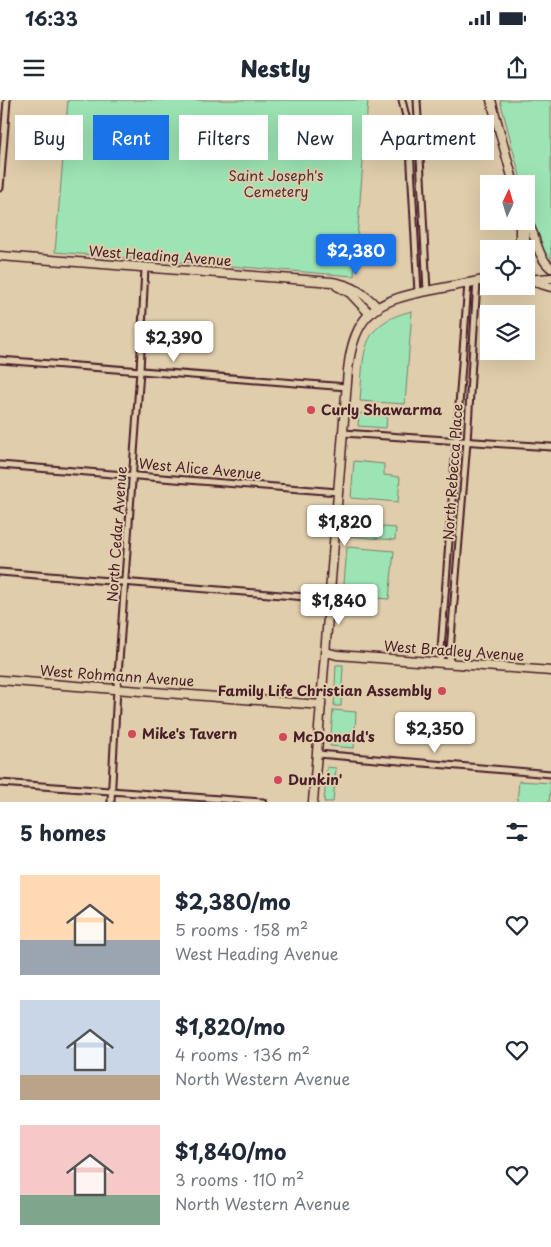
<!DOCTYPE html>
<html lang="en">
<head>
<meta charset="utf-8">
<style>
	body { margin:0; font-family:"Playpen Sans",sans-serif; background:#f6f6f7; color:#1f2937; height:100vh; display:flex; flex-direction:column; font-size:19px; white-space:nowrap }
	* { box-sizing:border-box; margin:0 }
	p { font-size:16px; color:#747a83 }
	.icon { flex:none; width:28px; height:28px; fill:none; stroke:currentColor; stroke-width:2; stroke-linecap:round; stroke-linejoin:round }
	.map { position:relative; height:702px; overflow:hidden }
	.panel { display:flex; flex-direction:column; background:#fff; flex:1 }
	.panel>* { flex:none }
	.guide { position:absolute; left:15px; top:15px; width:521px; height:45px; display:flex; gap:10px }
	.needle { width:32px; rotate:4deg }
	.controls { position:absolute; left:480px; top:75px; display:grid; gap:10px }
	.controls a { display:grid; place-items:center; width:55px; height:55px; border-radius:0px; background:#fff; box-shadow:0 5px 20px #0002; font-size:25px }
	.price { position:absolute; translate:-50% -42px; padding:0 11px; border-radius:5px; background:#fff; color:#222; font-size:16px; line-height:32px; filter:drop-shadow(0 1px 2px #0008) }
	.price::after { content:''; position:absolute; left:50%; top:30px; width:15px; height:11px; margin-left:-8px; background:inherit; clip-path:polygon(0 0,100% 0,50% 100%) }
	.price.active { background:#1a73e8; color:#fff }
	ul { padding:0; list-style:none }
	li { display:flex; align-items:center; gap:15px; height:125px; padding:0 20px }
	li span { display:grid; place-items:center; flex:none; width:140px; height:100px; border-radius:0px; color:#555 }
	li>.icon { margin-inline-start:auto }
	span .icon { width:60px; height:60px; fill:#fffc; stroke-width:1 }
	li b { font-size:21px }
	h2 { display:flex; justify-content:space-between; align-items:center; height:60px; padding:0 20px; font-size:21px }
	.tag { padding:0 18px; border-radius:0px; background:#fff; box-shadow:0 5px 20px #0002; font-size:18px; line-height:45px }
	.tag.active { background:#1a73e8; color:#fff }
	.status { display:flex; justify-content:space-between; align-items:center; height:35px; padding:0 25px; background:#fff; direction:ltr }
	.status svg { height:14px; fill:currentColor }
	header { display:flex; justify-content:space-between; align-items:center; height:65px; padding:0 20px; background:#fff; font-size:22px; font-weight:800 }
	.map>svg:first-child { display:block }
</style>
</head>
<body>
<div class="status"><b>16:33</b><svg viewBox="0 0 49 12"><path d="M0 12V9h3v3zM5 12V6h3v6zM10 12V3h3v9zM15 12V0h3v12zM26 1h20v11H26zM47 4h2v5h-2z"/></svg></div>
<header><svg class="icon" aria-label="menu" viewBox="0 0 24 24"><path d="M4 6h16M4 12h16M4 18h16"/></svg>Nestly<svg class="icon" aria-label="share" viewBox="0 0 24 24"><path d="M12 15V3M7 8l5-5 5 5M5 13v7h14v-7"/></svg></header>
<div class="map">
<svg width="551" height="702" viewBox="0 0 551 702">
	<rect width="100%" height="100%" fill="#e0cdab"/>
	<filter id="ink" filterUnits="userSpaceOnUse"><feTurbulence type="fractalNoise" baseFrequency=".02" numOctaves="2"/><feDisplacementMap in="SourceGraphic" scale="10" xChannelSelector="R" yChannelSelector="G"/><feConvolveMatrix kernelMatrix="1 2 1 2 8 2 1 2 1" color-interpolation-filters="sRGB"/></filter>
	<g filter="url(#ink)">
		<!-- green -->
		<g fill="#9ce4b3" stroke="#73826f">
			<polygon points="68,0 368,0 354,176 55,152"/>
			<polygon points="500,0 551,0 551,164 542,151 526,97 526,84 522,84"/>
			<path d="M 412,211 L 405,304 L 360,301 C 364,255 358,224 412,211 Z"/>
			<polygon points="359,313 387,316 386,328 358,326"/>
			<polygon points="354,361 384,364 384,375 400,377 398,402 351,398"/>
			<polygon points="349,424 396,428 395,440 348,436"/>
			<polygon points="347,447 394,451 389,499 373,498 372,511 342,508"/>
			<polygon points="336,565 343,565 341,606 334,606"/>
			<polygon points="333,610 356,612 354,648 330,646"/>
			<polygon points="327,667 336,668 333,702 324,702"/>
			<polygon points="519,681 551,683 549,702 517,702"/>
		</g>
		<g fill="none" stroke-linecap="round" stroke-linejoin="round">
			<!-- street casing -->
			<g stroke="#4a1f2b" stroke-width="9">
				<g id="street">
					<polyline points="402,0 409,29 418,193"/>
					<polyline points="417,0 427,191"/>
					<polyline points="0,88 7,0"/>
					<polyline points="0,260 347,287"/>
					<polyline points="343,333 551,347"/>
					<polyline points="0,365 338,392"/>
					<polyline points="0,472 330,499"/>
					<polyline points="440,563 468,183"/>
					<polyline points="449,563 467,342 477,181"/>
					<polyline points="318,654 551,674"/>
					<polyline points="0,683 263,702"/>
					<polyline points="111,702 117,589 140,271 145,168"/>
				</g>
			</g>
			<!-- secondary casing -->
			<g stroke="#4a1f2b" stroke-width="11">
				<g id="secondary">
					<polyline points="491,0 514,84"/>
					<path d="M 526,120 C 537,135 536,156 551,168"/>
					<polyline points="523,121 530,180"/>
					<polyline points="520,149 520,126"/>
					<path d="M 0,156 L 332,182 C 352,185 364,193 378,208"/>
					<polyline points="526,180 551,178"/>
					<polyline points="531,181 551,187"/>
					<polyline points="337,186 350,193 370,214"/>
					<polyline points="326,552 337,555 551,571"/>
					<polyline points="0,580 321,605"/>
					<path d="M 313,702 L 348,270 C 354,214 375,201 427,191 C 448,187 468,183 489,179"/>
				</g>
			</g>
			<!-- street -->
			<use href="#street" stroke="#e0cdab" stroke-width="5"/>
			<!-- secondary -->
			<use href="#secondary" stroke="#e0cdab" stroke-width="8"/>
		</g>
	</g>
	<!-- markers -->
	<g fill="#d1495b" stroke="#e0cdab" stroke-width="2">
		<circle cx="311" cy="310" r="5"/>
		<circle cx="442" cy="591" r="5"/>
		<circle cx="132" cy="634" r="5"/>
		<circle cx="283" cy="637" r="5"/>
		<circle cx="278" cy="680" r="5"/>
	</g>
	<g text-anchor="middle" stroke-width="4" stroke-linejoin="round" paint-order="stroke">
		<!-- park labels -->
		<g font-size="14" fill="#523339" stroke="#e0cdab">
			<text x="276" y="81">Saint Joseph's<tspan x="276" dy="16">Cemetery</tspan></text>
		</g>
		<!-- street labels -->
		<g font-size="14" fill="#4a1f2b" stroke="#e0cdab">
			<text transform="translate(160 156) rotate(4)" y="5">West Heading Avenue</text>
			<text transform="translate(200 369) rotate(5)" y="5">West Alice Avenue</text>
			<text transform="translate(453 372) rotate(-86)" y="5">North Rebecca Place</text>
			<text transform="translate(117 434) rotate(-86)" y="5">North Cedar Avenue</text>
			<text transform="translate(454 551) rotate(4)" y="5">West Bradley Avenue</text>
			<text transform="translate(117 576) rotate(4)" y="5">West Rohmann Avenue</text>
		</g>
		<!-- poi labels -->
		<g font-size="14" font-weight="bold" fill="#4a1f2b" stroke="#e0cdab" text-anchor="start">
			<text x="321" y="315">Curly Shawarma</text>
			<text x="432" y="596" text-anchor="end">Family Life Christian Assembly</text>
			<text x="142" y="639">Mike's Tavern</text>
			<text x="293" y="642">McDonald's</text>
			<text x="288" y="685">Dunkin'</text>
		</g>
	</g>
</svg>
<div class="controls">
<a><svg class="needle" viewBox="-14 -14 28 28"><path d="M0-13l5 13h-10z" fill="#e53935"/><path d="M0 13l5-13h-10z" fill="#747a83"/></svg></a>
<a><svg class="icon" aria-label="locate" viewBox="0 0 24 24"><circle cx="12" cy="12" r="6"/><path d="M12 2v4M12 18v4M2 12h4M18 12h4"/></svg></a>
<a><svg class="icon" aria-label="layers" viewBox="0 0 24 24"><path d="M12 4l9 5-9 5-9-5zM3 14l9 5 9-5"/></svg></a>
</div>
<b class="price active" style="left:356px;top:176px">$2,380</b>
<b class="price" style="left:174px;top:263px">$2,390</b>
<b class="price" style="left:345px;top:447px">$1,820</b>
<b class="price" style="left:339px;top:526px">$1,840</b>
<b class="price" style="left:435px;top:654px">$2,350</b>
<div class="guide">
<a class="tag">Buy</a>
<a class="tag active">Rent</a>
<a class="tag">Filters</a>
<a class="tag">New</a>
<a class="tag">Apartment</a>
</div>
</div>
<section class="panel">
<h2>5 homes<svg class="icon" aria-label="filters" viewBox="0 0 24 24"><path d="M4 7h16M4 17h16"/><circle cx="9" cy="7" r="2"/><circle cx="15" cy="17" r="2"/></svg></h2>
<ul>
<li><span style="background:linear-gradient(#ffd9b3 65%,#9aa5b1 0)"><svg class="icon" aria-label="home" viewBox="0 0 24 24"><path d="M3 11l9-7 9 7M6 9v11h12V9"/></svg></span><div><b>$2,380/mo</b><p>5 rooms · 158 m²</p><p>West Heading Avenue</p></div><svg class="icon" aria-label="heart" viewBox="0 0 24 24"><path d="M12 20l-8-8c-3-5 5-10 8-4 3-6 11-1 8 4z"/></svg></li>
<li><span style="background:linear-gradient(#c9d6e8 75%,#b9a48a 0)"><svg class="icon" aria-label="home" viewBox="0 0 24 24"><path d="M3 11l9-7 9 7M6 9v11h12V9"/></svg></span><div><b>$1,820/mo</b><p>4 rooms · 136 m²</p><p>North Western Avenue</p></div><svg class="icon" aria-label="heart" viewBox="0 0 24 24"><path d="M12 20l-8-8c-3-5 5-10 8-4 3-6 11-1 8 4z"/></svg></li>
<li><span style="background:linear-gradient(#f6c9c9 70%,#7fa58c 0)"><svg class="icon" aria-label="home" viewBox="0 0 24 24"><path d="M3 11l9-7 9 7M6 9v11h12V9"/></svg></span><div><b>$1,840/mo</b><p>3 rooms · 110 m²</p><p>North Western Avenue</p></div><svg class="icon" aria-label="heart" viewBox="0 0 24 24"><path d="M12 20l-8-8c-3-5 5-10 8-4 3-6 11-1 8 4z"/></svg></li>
</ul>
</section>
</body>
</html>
